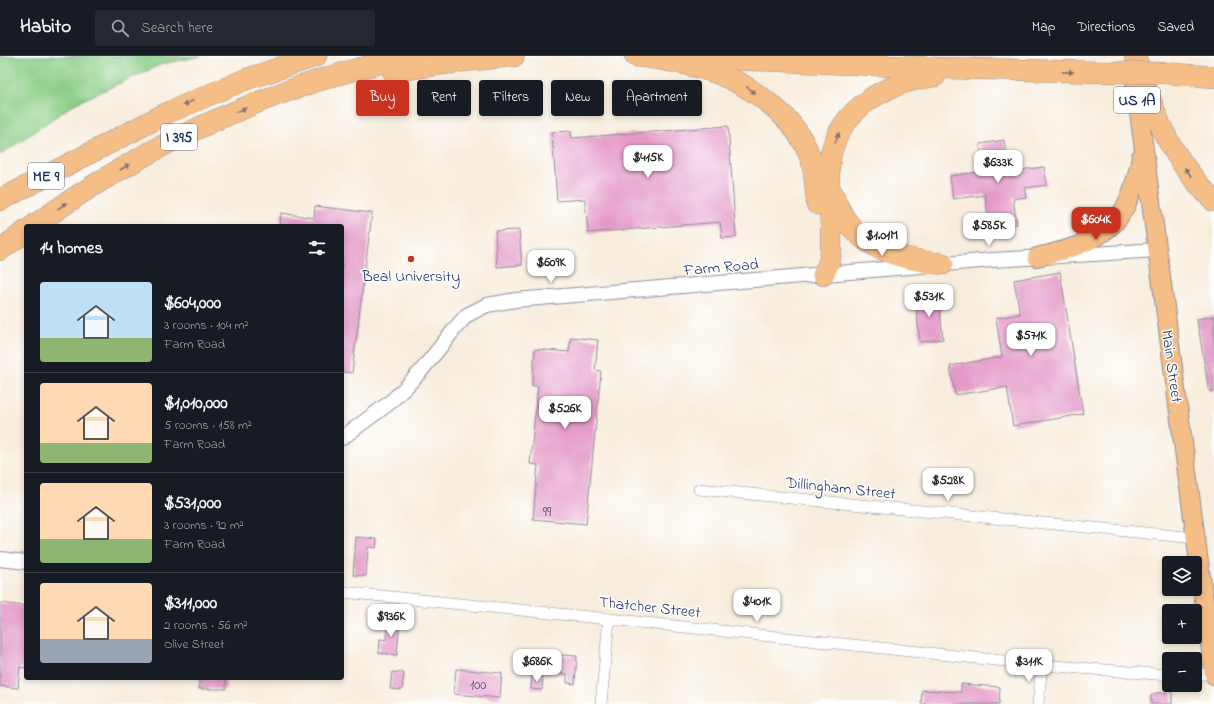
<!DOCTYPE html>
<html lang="en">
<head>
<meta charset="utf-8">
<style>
	body { margin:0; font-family:"Indie Flower",sans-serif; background:#242831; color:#f1f3f6; height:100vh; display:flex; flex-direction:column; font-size:15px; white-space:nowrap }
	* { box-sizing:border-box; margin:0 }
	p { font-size:13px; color:#9ea1a6 }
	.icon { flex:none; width:22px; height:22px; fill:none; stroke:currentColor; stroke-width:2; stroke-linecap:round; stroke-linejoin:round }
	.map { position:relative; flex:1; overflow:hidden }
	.side { position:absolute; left:24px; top:168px; width:320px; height:456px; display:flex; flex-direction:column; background:#171b24; border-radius:4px; box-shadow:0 2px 6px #0003 }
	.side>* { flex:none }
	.banner { position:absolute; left:356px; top:24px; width:380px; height:36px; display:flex; gap:8px }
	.controls { position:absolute; left:1162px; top:500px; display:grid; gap:8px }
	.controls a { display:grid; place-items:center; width:40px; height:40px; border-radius:4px; background:#171b24; box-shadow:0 2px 6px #0003; font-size:20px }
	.price { position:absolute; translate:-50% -34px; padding:0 9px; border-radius:8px; background:#fff; color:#222; font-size:13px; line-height:26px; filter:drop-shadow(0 1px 2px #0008) }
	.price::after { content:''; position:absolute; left:50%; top:24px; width:12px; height:9px; margin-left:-6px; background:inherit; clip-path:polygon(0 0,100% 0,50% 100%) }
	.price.selected { background:#c8321e; color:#fff }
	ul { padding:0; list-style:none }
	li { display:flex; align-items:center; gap:12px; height:100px; padding:0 16px }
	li+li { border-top:1px solid #363941 }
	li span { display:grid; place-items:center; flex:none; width:112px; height:80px; border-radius:4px; color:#555 }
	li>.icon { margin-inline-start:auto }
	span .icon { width:48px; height:48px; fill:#fffc; stroke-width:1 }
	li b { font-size:17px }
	h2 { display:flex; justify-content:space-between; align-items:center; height:48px; padding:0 16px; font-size:17px }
	.tag { padding:0 14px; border-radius:4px; background:#171b24; box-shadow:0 2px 6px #0003; font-size:14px; line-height:36px }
	.tag.selected { background:#c8321e; color:#fff }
	header { display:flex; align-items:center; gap:24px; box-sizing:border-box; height:56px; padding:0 20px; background:#171b24; border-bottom:1px solid #363941 }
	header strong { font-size:19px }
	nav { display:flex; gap:22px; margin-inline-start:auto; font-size:14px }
	.search { width:280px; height:36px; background:#242831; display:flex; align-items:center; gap:10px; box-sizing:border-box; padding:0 14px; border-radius:4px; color:#9ea1a6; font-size:15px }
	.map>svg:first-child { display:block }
</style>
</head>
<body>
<header>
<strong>Habito</strong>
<div class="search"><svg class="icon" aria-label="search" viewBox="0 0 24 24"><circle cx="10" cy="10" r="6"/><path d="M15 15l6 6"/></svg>Search here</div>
<nav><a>Map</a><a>Directions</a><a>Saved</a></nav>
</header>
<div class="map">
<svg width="1214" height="648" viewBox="0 0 1214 648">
	<rect width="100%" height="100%" fill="#fff"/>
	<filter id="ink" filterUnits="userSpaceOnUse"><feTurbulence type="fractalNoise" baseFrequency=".025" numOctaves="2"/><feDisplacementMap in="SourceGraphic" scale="8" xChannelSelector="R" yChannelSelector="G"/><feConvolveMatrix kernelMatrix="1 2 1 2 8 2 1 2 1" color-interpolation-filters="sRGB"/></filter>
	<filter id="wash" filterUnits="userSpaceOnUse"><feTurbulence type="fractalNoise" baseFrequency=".012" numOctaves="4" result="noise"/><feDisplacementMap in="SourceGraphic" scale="16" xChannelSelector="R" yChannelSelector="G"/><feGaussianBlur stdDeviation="0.9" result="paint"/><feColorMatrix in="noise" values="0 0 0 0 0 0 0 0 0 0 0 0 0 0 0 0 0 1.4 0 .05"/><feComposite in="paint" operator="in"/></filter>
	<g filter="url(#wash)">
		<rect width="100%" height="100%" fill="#f8eddc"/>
		<!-- green -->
		<polygon fill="#8cce86" stroke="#547e72" points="0,0 201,0 162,8 74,48 0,99"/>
		<g id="blocks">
			<!-- building -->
			<g fill="#e59bc9">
				<polygon points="728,70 736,181 722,182 720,166 588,177 585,143 557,145 552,76 571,75 572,82"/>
				<polygon points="1004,84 1008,108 1019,106 1020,114 1044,111 1047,129 1024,132 1026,141 1013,143 1017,168 990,172 985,139 953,143 950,120 984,115 980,88"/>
				<polygon points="315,150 372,157 352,317 342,316 342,170 280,170 281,157 314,162"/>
				<polygon points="519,174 522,209 497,211 495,175"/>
				<polygon points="1060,216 1083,358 1013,370 1007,331 955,339 950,310 1002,301 996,262 1020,258 1014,224"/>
				<polygon points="938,239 943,283 920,286 915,242"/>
				<polygon points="1214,260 1214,335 1209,335 1197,263"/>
				<polygon points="571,281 598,284 595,314 601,315 586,468 533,463 538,409 530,408 538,330 532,330 535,293 569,296"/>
				<polygon points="356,481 377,483 376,492 368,491 366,520 353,519"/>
				<polygon points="0,547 26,550 26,612 20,611 18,632 0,630"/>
				<polygon points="389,562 400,563 397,599 379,597 380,583 386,584"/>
				<polygon points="546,598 577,600 575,628 567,627 567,618 545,618"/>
				<polygon points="456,613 502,617 500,642 454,638"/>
				<polygon points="392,616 404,617 402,634 390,633"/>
				<polygon points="532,620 543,620 542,634 531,633"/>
				<rect x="199" y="622" width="27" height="11"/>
				<polygon points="961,628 1000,631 999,648 921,648 922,634 961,636"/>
				<polygon points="1172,636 1172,648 1151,648 1151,640 1156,637"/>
			</g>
		</g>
	</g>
	<g filter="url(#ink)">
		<use href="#blocks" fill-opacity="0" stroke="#8a8e9d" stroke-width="1"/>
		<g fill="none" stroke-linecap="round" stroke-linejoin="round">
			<!-- minor casing -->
			<g stroke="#8a8e9d" stroke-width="12">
				<g id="minor">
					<polyline points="699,433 1196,482"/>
					<polyline points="342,536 609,563 1042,609 1169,619"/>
					<polyline points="1195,619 1214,617"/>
					<polyline points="601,648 609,563"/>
					<polyline points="1038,648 1042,609"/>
				</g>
			</g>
			<!-- tertiary casing -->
			<g stroke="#8a8e9d" stroke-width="16">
				<g id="tertiary">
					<polyline points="342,382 388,348 405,332 421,315 457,270 467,259 487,249 516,244 993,204 1158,194"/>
					<polyline points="0,503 26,506"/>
				</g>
			</g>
			<!-- primary casing -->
			<g stroke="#8a8e9d" stroke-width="20">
				<g id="primary">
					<polyline points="1133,11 1214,619"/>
					<path d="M 1037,201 C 1063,195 1096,187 1115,166 C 1130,149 1137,122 1141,101"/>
				</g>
			</g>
			<!-- motorway casing -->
			<g stroke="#8a8e9d" stroke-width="22">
				<g id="motorway">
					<path d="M 635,0 C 689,6 735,16 777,54 C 792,67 804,84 811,103 C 815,118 816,133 817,148"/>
					<polyline points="661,0 941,12 1103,16"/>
					<path d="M 1135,0 C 1144,25 1152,51 1163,75 C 1176,101 1194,125 1214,145"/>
					<polyline points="393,15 464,5 514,0"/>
					<polyline points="1164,17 1214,21"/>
					<path d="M 833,138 C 851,191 893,202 943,208"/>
					<polyline points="0,144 167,57 244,24 316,0"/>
					<path d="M 33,170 C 58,153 83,135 109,120 C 199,65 308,21 412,0"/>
					<polyline points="0,194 26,175"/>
					<path d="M 823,219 C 826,213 829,208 830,202 C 832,192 831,182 831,172 C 830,153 829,133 829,114 C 831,57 884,26 935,20"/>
				</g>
			</g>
			<!-- minor -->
			<use href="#minor" stroke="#fff" stroke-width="11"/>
			<!-- tertiary -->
			<use href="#tertiary" stroke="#fff" stroke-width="14"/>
			<!-- primary -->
			<use href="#primary" stroke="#f6be87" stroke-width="18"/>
			<!-- motorway -->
			<use href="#motorway" stroke="#f6be87" stroke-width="21"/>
			<!-- motorway-bridge casing -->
			<g stroke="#8a8e9d" stroke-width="22" stroke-linecap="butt">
				<polyline id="motorway-bridge" points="1103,16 1164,17"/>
			</g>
			<!-- motorway-bridge -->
			<use href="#motorway-bridge" stroke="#f6be87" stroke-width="21"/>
		</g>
		<!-- one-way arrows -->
		<defs><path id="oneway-solid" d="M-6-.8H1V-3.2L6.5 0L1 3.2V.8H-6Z"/></defs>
		<g fill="#7e6f70">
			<use href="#oneway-solid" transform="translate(1068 16) rotate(1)"/>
			<use href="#oneway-solid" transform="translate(751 34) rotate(34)"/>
			<use href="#oneway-solid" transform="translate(188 47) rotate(156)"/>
			<use href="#oneway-solid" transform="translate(241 54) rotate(-22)"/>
			<use href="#oneway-solid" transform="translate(837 82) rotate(-67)"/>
			<use href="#oneway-solid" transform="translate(125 111) rotate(-30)"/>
			<use href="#oneway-solid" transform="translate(1188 116) rotate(-128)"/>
			<use href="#oneway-solid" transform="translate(62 150) rotate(-34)"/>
		</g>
	</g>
	<!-- markers -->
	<circle fill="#c8321e" stroke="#fff" stroke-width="1.5" cx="411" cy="203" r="4"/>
	<g text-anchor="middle" stroke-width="3" stroke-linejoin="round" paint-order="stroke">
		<!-- number labels -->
		<g font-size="14" fill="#4e4a79">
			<text x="547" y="460">99</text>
			<text x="478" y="633">100</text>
		</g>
		<!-- shield labels -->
		<g fill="#fff" stroke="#5f6d8e" stroke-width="1">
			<rect x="1114" y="31" width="46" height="26" rx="3"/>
			<rect x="161" y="68" width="36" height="26" rx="3"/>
			<rect x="28" y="107" width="36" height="26" rx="3"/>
		</g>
		<g font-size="15" font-weight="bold" fill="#1b2f5e">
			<text x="1137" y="49">US 1A</text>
			<text x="179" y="86">I 395</text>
			<text x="46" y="125">ME 9</text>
		</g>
		<!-- street labels -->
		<g font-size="16" fill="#1b2f5e" stroke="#fff">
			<text transform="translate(721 210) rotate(-5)" y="6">Farm Road</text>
			<text transform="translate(1173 310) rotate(82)" y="6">Main Street</text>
			<text transform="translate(841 431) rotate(6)" y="6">Dillingham Street</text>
			<text transform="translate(650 550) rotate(6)" y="6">Thatcher Street</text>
		</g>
		<!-- poi labels -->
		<g font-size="16" fill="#1b2f5e" stroke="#fff">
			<text x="411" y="225">Beal University</text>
		</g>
	</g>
</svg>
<div class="controls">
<a><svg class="icon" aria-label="layers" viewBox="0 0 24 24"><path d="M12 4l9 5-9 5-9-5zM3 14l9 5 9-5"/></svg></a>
<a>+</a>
<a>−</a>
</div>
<b class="price" style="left:648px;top:123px">$415K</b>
<b class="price" style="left:998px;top:128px">$633K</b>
<b class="price selected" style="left:1096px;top:185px">$604K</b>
<b class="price" style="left:989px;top:191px">$585K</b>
<b class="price" style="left:882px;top:201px">$1.01M</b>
<b class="price" style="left:551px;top:228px">$609K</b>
<b class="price" style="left:929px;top:262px">$531K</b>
<b class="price" style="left:1031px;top:301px">$571K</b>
<b class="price" style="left:565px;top:374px">$526K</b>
<b class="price" style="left:948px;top:446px">$528K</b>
<b class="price" style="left:757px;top:567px">$401K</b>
<b class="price" style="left:391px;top:582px">$936K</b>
<b class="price" style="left:537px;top:627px">$686K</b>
<b class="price" style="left:1029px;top:627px">$311K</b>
<div class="banner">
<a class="tag selected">Buy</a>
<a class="tag">Rent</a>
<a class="tag">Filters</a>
<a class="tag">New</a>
<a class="tag">Apartment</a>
</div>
<section class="side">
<h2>14 homes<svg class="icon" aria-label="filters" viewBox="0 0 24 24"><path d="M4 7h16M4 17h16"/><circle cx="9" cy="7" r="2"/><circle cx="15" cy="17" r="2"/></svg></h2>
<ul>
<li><span style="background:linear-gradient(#bfe0f5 70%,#8fb573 0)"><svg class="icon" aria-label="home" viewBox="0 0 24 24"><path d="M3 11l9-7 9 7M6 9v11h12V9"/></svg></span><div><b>$604,000</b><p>3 rooms · 104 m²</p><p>Farm Road</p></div></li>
<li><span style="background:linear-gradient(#ffd9b3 75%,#8fb573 0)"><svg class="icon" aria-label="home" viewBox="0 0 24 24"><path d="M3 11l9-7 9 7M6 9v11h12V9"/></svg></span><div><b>$1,010,000</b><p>5 rooms · 158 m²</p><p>Farm Road</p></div></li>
<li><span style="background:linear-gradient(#ffd9b3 70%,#8fb573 0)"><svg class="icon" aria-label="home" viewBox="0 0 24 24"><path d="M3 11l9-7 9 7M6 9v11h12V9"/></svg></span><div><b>$531,000</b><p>3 rooms · 92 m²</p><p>Farm Road</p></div></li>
<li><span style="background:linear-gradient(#ffd9b3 70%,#9aa5b1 0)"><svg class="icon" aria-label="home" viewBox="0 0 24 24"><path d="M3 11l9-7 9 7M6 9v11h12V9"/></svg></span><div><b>$311,000</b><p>2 rooms · 56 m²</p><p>Olive Street</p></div></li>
</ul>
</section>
</div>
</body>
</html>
